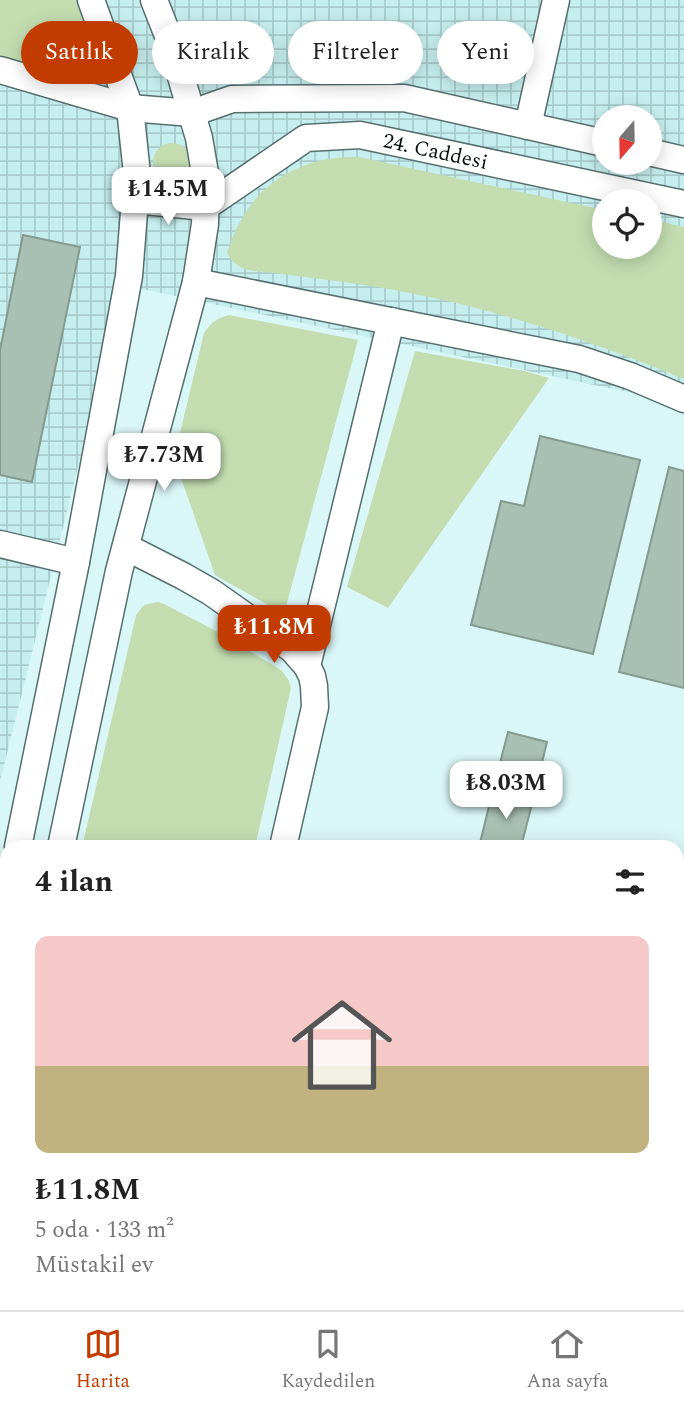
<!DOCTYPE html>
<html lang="tr">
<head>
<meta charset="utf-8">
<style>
	body { margin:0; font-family:Spectral,serif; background:#f2f2f2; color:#222; height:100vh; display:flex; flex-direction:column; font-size:26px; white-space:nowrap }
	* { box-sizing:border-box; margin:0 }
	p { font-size:23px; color:#767676 }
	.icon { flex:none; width:38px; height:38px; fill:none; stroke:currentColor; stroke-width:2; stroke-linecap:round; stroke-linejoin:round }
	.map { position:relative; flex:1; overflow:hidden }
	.drawer { position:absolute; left:0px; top:840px; width:684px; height:471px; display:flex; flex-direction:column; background:#fff; border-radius:21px 21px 0 0; box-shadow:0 4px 18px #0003 }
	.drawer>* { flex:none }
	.hud { position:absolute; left:21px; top:21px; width:642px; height:63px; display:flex; gap:14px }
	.needle { width:46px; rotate:200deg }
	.tools { position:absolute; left:592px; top:105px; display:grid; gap:14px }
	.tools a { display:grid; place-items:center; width:70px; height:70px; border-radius:50%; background:#fff; box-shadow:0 4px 18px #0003; font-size:35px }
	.price { position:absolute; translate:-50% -60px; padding:0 16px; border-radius:14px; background:#fff; color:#222; font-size:23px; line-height:46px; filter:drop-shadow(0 2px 4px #0008) }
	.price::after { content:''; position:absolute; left:50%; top:42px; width:21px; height:16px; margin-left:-10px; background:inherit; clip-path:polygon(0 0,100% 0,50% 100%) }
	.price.on { background:#c23b00; color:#fff }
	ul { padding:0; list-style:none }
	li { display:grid; align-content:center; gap:14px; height:371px; padding:0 35px }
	li span { display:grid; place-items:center; height:217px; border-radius:14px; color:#555 }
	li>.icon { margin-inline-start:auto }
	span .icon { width:126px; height:126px; fill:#fffc; stroke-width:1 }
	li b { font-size:30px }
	h2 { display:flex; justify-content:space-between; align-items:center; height:84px; padding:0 35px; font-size:30px }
	.pill { padding:0 24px; border-radius:32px; background:#fff; box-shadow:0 4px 18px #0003; font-size:24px; line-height:63px }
	.pill.on { background:#c23b00; color:#fff }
	.tab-bar { display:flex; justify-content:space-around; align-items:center; height:98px; border-top:2px solid #e0e0e0; background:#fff; font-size:19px; color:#767676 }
	.tab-bar a { display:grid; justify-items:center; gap:4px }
	.tab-bar .on { color:#c23b00 }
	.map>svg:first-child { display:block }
</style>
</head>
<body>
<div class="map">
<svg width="684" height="1310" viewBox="0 0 684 1310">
	<defs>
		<pattern id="industrial-grid" width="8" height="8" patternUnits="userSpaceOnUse" patternTransform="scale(1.75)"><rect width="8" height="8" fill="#c7eeee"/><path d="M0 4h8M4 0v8" fill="none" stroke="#a9cbcb"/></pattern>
	</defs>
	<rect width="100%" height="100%" fill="#daf7f7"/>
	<!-- industrial -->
	<g fill="url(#industrial-grid)" fill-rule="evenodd">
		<path d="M 0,0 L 684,0 L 684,404 L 123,285 L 0,782 ZM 604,117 L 649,117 L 649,163 L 604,163 ZM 604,201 L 649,201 L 649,247 L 604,247 Z"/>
		<polygon points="677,1269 684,1273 684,1295 675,1310 222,1310 223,1304 677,1304"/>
	</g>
	<!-- grass -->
	<g fill="#c3ddb1">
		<path d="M 0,0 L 76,0 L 85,23 C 76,39 65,72 43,70 C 29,69 13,62 0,58 Z"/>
		<circle cx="172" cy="162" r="19"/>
		<path d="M 346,157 L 359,157 L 604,210 L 604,247 L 649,247 L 649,219 L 684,227 L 684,379 C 585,338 482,304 376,287 C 333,280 291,275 248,270 C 238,267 232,262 227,253 C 245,195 285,161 346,157 Z"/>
		<path d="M 229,315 L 358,340 L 284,614 L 215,575 L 174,458 L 204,333 C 211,322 218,318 229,315 Z"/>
		<polygon points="415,351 524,371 549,378 388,608 347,587"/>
		<polygon points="157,602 164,604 216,631 281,670 288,679 291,688 255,847 82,847 136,615 144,605"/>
	</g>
	<!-- building -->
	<g fill="#a8c0b4" stroke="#849a8f" stroke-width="2">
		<polygon points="23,235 80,247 32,482 0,475 0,350"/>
		<polygon points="540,436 640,460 593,654 471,625 501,501 524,506"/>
		<polygon points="669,467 684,471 684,688 619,672"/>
		<polygon points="508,732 547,742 533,800 493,790"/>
		<polygon points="493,790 533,800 521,847 479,847"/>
		<polygon points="677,896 684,900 684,1152 677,1148"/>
		<polygon points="416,1304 501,1304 497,1310 427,1310"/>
		<polygon points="555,1304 655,1304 652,1310 551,1310"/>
	</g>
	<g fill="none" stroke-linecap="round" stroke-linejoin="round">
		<!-- minor casing -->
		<g stroke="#556f6f" stroke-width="29">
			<g id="minor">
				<polyline points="0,70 130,108 192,113 232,99 404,98 604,143"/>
				<polyline points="528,126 556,0"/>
				<polyline points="649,152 684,160"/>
				<path id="s1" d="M 135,200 L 205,207 L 306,138 L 360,135 L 684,204"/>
				<polyline points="196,282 579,359 630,376 684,399"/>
				<polyline points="0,544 76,562"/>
				<polyline points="126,547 183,576 211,592 292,649 307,666 312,676 314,686 315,707 283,847"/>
				<polyline points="307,666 391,321"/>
				<polyline points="18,847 76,562 129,276 137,174 130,108 91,0"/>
				<polyline points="61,847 119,571 196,282 205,224 206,179 199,138 172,46 154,0"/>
				<polyline points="0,913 7,890"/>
				<polyline points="0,1042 7,1023"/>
				<polyline points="677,1229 684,1232"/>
				<polyline points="197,1310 198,1304"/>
			</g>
		</g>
		<!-- minor -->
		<use href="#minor" stroke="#fff" stroke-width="26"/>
	</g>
	<g text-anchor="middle" stroke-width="7" stroke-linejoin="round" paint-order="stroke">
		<!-- street labels -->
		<g font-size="21" fill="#081212" stroke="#fff">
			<text dy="7" stroke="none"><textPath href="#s1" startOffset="324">24. Caddesi</textPath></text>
		</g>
	</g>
</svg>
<div class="tools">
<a><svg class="needle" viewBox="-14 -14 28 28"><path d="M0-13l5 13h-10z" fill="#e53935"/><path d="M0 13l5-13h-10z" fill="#767676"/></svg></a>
<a><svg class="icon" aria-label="locate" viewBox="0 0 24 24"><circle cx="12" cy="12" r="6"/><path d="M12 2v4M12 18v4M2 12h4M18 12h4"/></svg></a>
</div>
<b class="price" style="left:168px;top:227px">₺14.5M</b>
<b class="price" style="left:164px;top:493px">₺7.73M</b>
<b class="price on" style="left:274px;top:665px">₺11.8M</b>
<b class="price" style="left:506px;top:821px">₺8.03M</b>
<div class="hud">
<a class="pill on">Satılık</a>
<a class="pill">Kiralık</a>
<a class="pill">Filtreler</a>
<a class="pill">Yeni</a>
</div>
<section class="drawer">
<h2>4 ilan<svg class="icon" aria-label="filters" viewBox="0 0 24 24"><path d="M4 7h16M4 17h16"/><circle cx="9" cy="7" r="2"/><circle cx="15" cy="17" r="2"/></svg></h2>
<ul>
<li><span style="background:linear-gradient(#f6c9c9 60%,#c2b280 0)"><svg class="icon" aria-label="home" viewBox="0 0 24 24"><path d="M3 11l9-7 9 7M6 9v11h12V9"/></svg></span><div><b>₺11.8M</b><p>5 oda · 133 m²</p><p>Müstakil ev</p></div></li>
</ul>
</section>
</div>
<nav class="tab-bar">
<a class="on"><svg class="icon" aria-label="map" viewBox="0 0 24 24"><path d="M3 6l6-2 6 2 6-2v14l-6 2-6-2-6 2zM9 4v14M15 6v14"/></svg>Harita</a>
<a><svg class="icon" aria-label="saved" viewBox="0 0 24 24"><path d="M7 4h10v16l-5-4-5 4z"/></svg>Kaydedilen</a>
<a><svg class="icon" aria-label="home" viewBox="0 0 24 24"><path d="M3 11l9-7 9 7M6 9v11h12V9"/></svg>Ana sayfa</a>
</nav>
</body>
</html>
